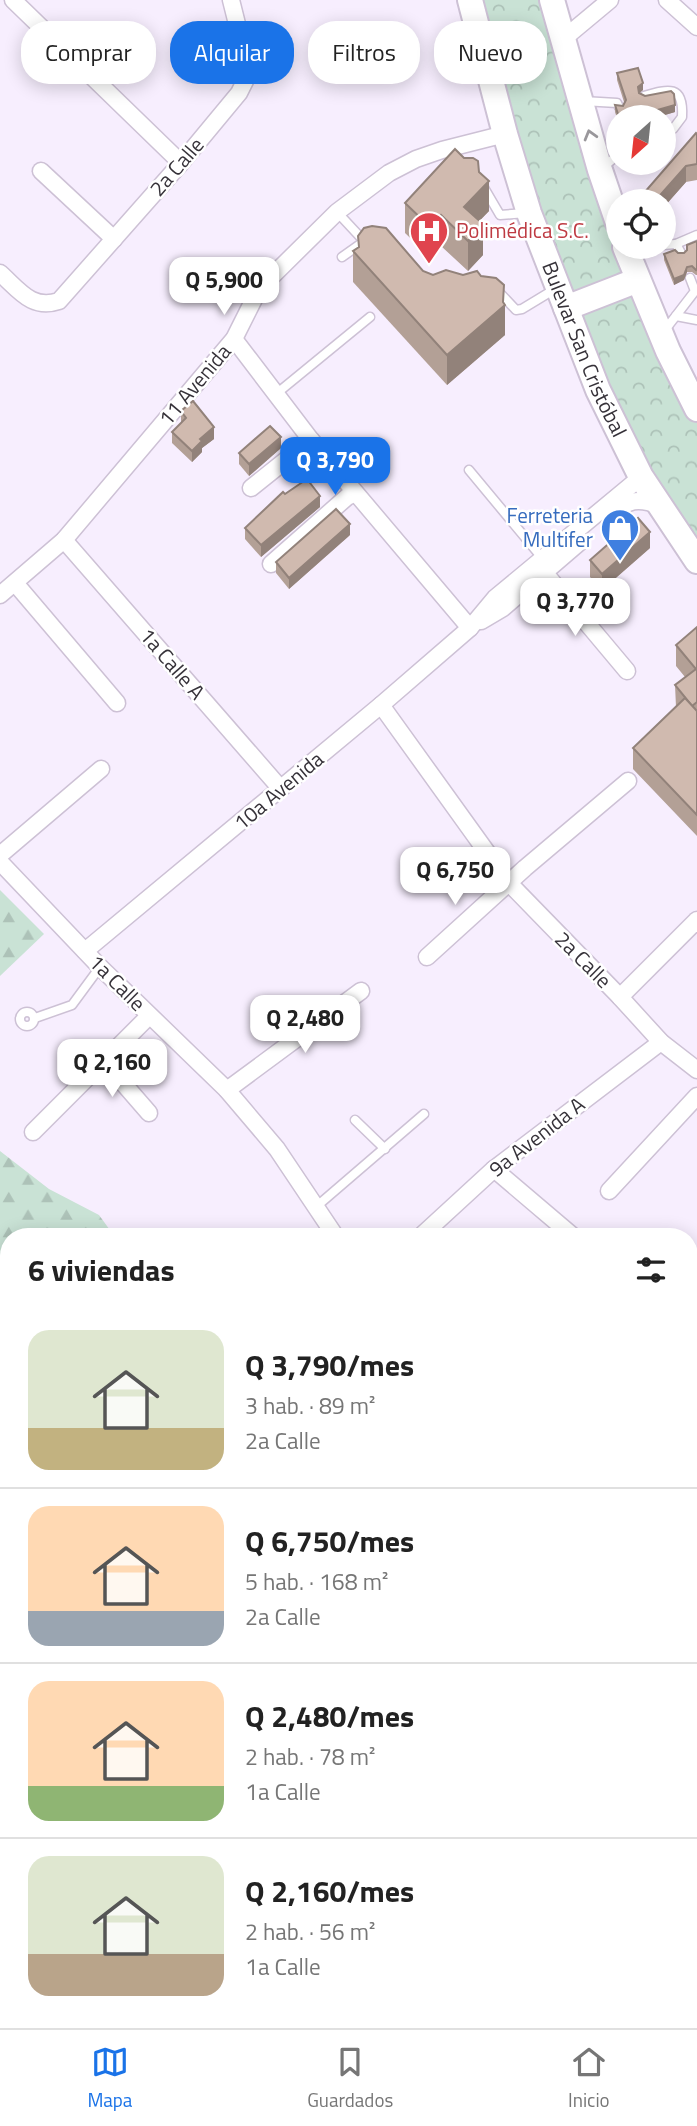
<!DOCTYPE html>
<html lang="es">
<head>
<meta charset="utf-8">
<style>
	body { margin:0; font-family:"Titillium Web",sans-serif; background:#f6f6f6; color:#222; height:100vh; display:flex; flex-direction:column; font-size:26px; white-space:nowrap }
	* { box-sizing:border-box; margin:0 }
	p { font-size:23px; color:#767676 }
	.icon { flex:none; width:38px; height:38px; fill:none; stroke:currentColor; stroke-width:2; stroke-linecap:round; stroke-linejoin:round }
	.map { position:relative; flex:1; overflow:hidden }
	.panel { position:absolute; left:0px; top:1228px; width:698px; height:800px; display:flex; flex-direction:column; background:#fff; border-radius:28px 28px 0 0; box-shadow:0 4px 18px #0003 }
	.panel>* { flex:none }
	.guide { position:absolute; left:21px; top:21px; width:656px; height:63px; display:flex; gap:14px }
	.needle { width:46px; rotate:207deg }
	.buttons { position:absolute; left:606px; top:105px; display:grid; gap:14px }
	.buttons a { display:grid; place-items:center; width:70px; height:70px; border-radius:50%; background:#fff; box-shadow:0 4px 18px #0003; font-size:35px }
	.price { position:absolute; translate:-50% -60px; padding:0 16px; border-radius:14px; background:#fff; color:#222; font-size:23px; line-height:46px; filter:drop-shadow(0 2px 4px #0008) }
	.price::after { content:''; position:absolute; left:50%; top:42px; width:21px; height:16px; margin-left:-10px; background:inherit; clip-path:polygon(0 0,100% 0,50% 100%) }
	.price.current { background:#1a73e8; color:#fff }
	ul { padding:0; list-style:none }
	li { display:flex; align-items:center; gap:21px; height:175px; padding:0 28px }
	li+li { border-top:2px solid #e0e0e0 }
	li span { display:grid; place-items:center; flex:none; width:196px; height:140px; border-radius:21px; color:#555 }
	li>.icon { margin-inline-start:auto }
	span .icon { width:84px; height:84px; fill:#fffc; stroke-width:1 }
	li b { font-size:30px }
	h2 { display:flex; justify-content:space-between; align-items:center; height:84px; padding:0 28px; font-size:30px }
	.tag { padding:0 24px; border-radius:28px; background:#fff; box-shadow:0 4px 18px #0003; font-size:24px; line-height:63px }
	.tag.current { background:#1a73e8; color:#fff }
	.tab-bar { display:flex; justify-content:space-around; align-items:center; height:98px; border-top:2px solid #e0e0e0; background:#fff; font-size:19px; color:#767676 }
	.tab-bar a { display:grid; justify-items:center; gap:4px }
	.tab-bar .current { color:#1a73e8 }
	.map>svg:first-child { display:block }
</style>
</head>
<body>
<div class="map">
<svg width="697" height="2028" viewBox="0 0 697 2028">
	<defs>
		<pattern id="forest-firs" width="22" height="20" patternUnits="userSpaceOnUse" patternTransform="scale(1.75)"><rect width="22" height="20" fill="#c9e2d5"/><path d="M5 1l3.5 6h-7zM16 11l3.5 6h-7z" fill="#adc2b8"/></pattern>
		<pattern id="park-crowns" width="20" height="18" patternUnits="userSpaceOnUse" patternTransform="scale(1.75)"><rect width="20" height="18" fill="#c9e2d5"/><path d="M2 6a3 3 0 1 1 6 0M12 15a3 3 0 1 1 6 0" fill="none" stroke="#adc2b8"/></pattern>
	</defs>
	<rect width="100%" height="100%" fill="#f7eefe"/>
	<!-- forest -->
	<g fill="url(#forest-firs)">
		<polygon points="0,890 44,934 0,976"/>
		<polygon points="0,1151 49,1189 99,1215 115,1237 9,1237 9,2020 590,2020 598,2028 0,2028"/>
	</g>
	<!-- park -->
	<g fill="url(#park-crowns)">
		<polygon points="477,0 545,0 598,191 632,277 570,301 541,229"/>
		<polygon points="636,287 683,399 697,423 697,549 674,517 573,311"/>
	</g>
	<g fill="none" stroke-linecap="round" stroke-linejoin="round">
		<!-- service casing -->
		<g stroke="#cdc1d5" stroke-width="11">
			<g id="service">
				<path d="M 644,96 C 668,89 684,84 682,117 L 673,129 L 663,133"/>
				<polyline points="583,101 617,103 619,107"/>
				<polyline points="602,168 618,155"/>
				<polyline points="483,186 500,215 526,213"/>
				<polyline points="337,212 364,241"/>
				<polyline points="676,244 697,235"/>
				<polyline points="663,245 676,244 681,253"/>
				<polyline points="342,257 366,240"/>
				<polyline points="498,291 516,310 522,309 555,289"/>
				<polyline points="676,316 697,320"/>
				<polyline points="665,330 695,291 690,278"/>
				<polyline points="276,394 370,317"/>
				<polyline points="469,470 543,559"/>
				<circle cx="27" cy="1019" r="7"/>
				<polyline points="35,1018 72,1005 100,967"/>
				<polyline points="355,1120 385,1149"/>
				<polyline points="317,1206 424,1114"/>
			</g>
		</g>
		<!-- minor casing -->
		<g stroke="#cdc1d5" stroke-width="19">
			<g id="minor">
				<polyline points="13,0 181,163"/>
				<polyline points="667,0 697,27"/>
				<polyline points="562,40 610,0"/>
				<polyline points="41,171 114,239"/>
				<path d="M 0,273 C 20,291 32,310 59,301 L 181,163 L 239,93 L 246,79 L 247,64 L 231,0"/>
				<polyline points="234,339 311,440 470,628"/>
				<polyline points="251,488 311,440"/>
				<path d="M 611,515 C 628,500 637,497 660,506"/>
				<polyline points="64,540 281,789"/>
				<polyline points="271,564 347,497 355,493"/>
				<polyline points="544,572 627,671"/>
				<polyline points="15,583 117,703"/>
				<polyline points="0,595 64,540 234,339 259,289 337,212 389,173 416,159 442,150 505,134"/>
				<polyline points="481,621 503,608 581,541"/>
				<polyline points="381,705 509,883 620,997 661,1042 697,1070"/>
				<polyline points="0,855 101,769"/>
				<polyline points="0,862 100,967 227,1090 277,1149 336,1237"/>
				<polyline points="85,951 381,705 470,628 495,598 641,477"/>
				<polyline points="427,957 525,868 628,781"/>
				<polyline points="620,997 697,920"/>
				<polyline points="103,1060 149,1113"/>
				<polyline points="227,1090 361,991"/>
				<polyline points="33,1132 149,1016"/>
				<polyline points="494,1169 574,1237"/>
				<polyline points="609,1191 697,1096"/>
				<polyline points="420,1237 494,1169 661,1042"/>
				<polyline points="690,1412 697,1403"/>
				<polyline points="690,1442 697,1446"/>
				<polyline points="690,1806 697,1816"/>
				<polyline points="690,1973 697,1964"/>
				<polyline points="645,2024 649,2020"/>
			</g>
		</g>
		<!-- primary casing -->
		<g stroke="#cdc1d5" stroke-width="28">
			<g id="primary">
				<path id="s1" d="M 470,0 L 505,134 L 529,213 L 598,390 L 641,477 L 697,561"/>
				<polyline points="552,0 600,170 618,223"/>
				<polyline points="625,247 668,351 697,409"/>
				<polyline points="566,308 638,280"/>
			</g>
		</g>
		<!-- service -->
		<use href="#service" stroke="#fff" stroke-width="8"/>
		<!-- minor -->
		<use href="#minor" stroke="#fff" stroke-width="16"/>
		<!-- primary -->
		<use href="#primary" stroke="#fff" stroke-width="24"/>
	</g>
	<!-- wall -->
	<g fill="#b3a096">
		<polygon points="617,73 643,90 639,93 675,112 658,117 618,117 618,121 615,112 615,105 623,106 624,102 617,80"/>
		<polygon points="697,134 697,180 686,182 663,208"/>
		<polygon points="479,172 489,211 479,221 483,255 468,271 441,246 430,257 405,233 405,203"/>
		<polygon points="697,241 697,275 696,275 692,272 687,272 684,280 674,285 664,260 664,254 684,253"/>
		<polygon points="353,251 423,271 504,303 505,335 447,385 353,282"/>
		<polygon points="181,411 214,439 202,448 202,452 192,462 172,443 172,432 181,423"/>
		<polygon points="281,448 249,476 239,464 239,453"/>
		<polygon points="285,494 320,507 261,557 245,539 245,528"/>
		<polygon points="350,535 289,589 276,573 276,562"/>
		<polygon points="650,548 602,590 590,577 590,560"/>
		<polygon points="697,627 697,836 633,769 633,748 676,707 675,685 685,677 676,666 676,645"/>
	</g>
	<!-- shaded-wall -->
	<g fill="#92827a">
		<polygon points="643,83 643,90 638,94 638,87"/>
		<polygon points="675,105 675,112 658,117 633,117"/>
		<polygon points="686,166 686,182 663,208 663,201 655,201"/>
		<polygon points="489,181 489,211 464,237 464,207"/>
		<polygon points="441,215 441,246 430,257 430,227"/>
		<polygon points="483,224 483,255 468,271 468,241"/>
		<polygon points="687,267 687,272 684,280 674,285 674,279"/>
		<polygon points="505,305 505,335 447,385 447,355"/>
		<polygon points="214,427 214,439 202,448 202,452 192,462 192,451 200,439"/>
		<polygon points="281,437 281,448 249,476 249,464"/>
		<polygon points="320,496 320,507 261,557 261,545"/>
		<polygon points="350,524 350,535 289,589 289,578"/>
		<polygon points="650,532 650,548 602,590 602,574"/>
	</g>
	<!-- building -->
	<g fill="#d0baaf" stroke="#92827a" stroke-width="2">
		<polygon points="638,68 643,83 638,87 639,93 645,96 671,91 674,94 675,105 633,117 619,117 615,105 623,106 626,100 617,73"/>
		<polygon points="696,133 697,134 697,164 686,166 655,201 637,201"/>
		<polygon points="455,149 464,158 473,158 478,161 479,172 489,181 464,207 483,224 468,241 441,215 430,227 405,203"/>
		<polygon points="372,226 386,228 423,271 433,275 446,270 463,275 477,271 481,276 496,278 504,285 503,302 505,305 447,355 353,251 359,247 358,236 364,228"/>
		<polygon points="697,241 697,269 696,270 692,266 687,267 684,275 674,279 664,254 675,250 678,253 684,253 687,250 687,245"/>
		<polygon points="193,401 214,427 200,439 202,441 192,451 172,432 186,418 181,411"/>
		<polygon points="270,426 281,437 249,464 239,453"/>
		<polygon points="307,479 320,496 261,545 245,528 283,492 285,494"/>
		<polygon points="336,509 350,524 289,578 276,562"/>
		<polygon points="638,518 650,532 602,574 590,560"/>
		<polygon points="697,627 697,702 692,706 675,685 696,669 676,645"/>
		<polygon points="685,698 697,711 697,815 633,748"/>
	</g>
	<!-- one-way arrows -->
	<defs><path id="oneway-chevron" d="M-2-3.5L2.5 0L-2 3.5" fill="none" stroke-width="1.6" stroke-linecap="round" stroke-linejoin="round" transform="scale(1.75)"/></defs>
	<use stroke="#9a989c" href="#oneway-chevron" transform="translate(590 135) rotate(-106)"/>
	<!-- icons -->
	<defs>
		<g id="hospital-pin" transform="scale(2.0125)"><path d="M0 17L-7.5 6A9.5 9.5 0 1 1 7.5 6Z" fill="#e0444e" stroke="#fff"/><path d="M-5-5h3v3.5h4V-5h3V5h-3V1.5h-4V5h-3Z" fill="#fff"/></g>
		<g id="shop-pin" transform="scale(2.0125)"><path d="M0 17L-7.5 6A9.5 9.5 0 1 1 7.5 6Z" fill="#3f7fe0" stroke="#fff"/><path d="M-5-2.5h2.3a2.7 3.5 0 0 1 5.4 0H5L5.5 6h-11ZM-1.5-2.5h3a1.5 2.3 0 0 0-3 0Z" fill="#fff"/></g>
	</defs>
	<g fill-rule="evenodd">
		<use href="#hospital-pin" x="429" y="231"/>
		<use href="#shop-pin" x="620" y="528"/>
	</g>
	<g text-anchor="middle" stroke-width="5" stroke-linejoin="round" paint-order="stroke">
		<!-- street labels -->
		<g font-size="21" fill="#363239" stroke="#fff">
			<text transform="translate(177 167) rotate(-49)" y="7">2a Calle</text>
			<text dy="7" stroke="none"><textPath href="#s1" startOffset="368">Bulevar San Cristóbal</textPath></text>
			<text transform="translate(195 385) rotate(-50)" y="7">11 Avenida</text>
			<text transform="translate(172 664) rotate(49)" y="7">1a Calle A</text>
			<text transform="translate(279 791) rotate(-40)" y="7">10a Avenida</text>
			<text transform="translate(583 960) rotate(45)" y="7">2a Calle</text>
			<text transform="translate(117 983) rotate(45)" y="7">1a Calle</text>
			<text transform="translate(537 1137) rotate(-38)" y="7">9a Avenida A</text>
		</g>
		<!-- health labels -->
		<g font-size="21" fill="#be3a42" stroke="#fff" text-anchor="start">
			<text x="456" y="238">Polimédica S.C.</text>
		</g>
		<!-- shop labels -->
		<g font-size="21" fill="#366cbe" stroke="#fff" text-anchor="end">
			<text x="593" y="523">Ferreteria<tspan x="593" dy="24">Multifer</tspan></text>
		</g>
	</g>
</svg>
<div class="buttons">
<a><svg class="needle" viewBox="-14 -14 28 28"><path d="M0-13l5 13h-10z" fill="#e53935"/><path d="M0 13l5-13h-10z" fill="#767676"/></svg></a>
<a><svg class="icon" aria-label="locate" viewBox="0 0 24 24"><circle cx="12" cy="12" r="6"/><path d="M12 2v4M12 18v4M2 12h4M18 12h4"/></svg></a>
</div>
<b class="price" style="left:224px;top:317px">Q 5,900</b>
<b class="price current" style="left:335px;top:497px">Q 3,790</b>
<b class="price" style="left:575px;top:638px">Q 3,770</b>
<b class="price" style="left:455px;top:907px">Q 6,750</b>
<b class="price" style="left:305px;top:1055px">Q 2,480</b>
<b class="price" style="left:112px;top:1099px">Q 2,160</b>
<div class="guide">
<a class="tag">Comprar</a>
<a class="tag current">Alquilar</a>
<a class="tag">Filtros</a>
<a class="tag">Nuevo</a>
</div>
<section class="panel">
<h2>6 viviendas<svg class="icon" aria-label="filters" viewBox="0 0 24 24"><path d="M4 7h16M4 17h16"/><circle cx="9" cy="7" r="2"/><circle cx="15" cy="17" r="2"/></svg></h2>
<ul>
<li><span style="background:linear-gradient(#dfe7d0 70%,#c2b280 0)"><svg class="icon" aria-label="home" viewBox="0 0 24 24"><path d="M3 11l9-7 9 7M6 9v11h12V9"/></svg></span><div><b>Q 3,790/mes</b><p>3 hab. · 89 m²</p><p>2a Calle</p></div></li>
<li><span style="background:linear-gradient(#ffd9b3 75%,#9aa5b1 0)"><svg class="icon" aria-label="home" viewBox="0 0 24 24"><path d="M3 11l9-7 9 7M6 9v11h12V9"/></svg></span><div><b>Q 6,750/mes</b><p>5 hab. · 168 m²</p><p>2a Calle</p></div></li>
<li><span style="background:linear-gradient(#ffd9b3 75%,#8fb573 0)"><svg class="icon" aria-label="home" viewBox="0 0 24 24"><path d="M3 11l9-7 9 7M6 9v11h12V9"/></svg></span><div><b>Q 2,480/mes</b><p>2 hab. · 78 m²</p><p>1a Calle</p></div></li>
<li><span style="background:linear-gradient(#dfe7d0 70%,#b9a48a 0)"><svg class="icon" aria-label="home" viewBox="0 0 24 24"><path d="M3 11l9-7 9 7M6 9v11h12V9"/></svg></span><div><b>Q 2,160/mes</b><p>2 hab. · 56 m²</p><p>1a Calle</p></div></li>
</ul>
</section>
</div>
<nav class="tab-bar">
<a class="current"><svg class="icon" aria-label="map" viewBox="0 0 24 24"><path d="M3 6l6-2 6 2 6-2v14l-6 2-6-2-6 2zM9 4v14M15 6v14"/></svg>Mapa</a>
<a><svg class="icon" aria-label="saved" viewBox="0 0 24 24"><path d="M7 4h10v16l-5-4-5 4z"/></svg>Guardados</a>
<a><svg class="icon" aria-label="home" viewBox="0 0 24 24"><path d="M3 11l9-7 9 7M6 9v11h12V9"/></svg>Inicio</a>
</nav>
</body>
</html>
